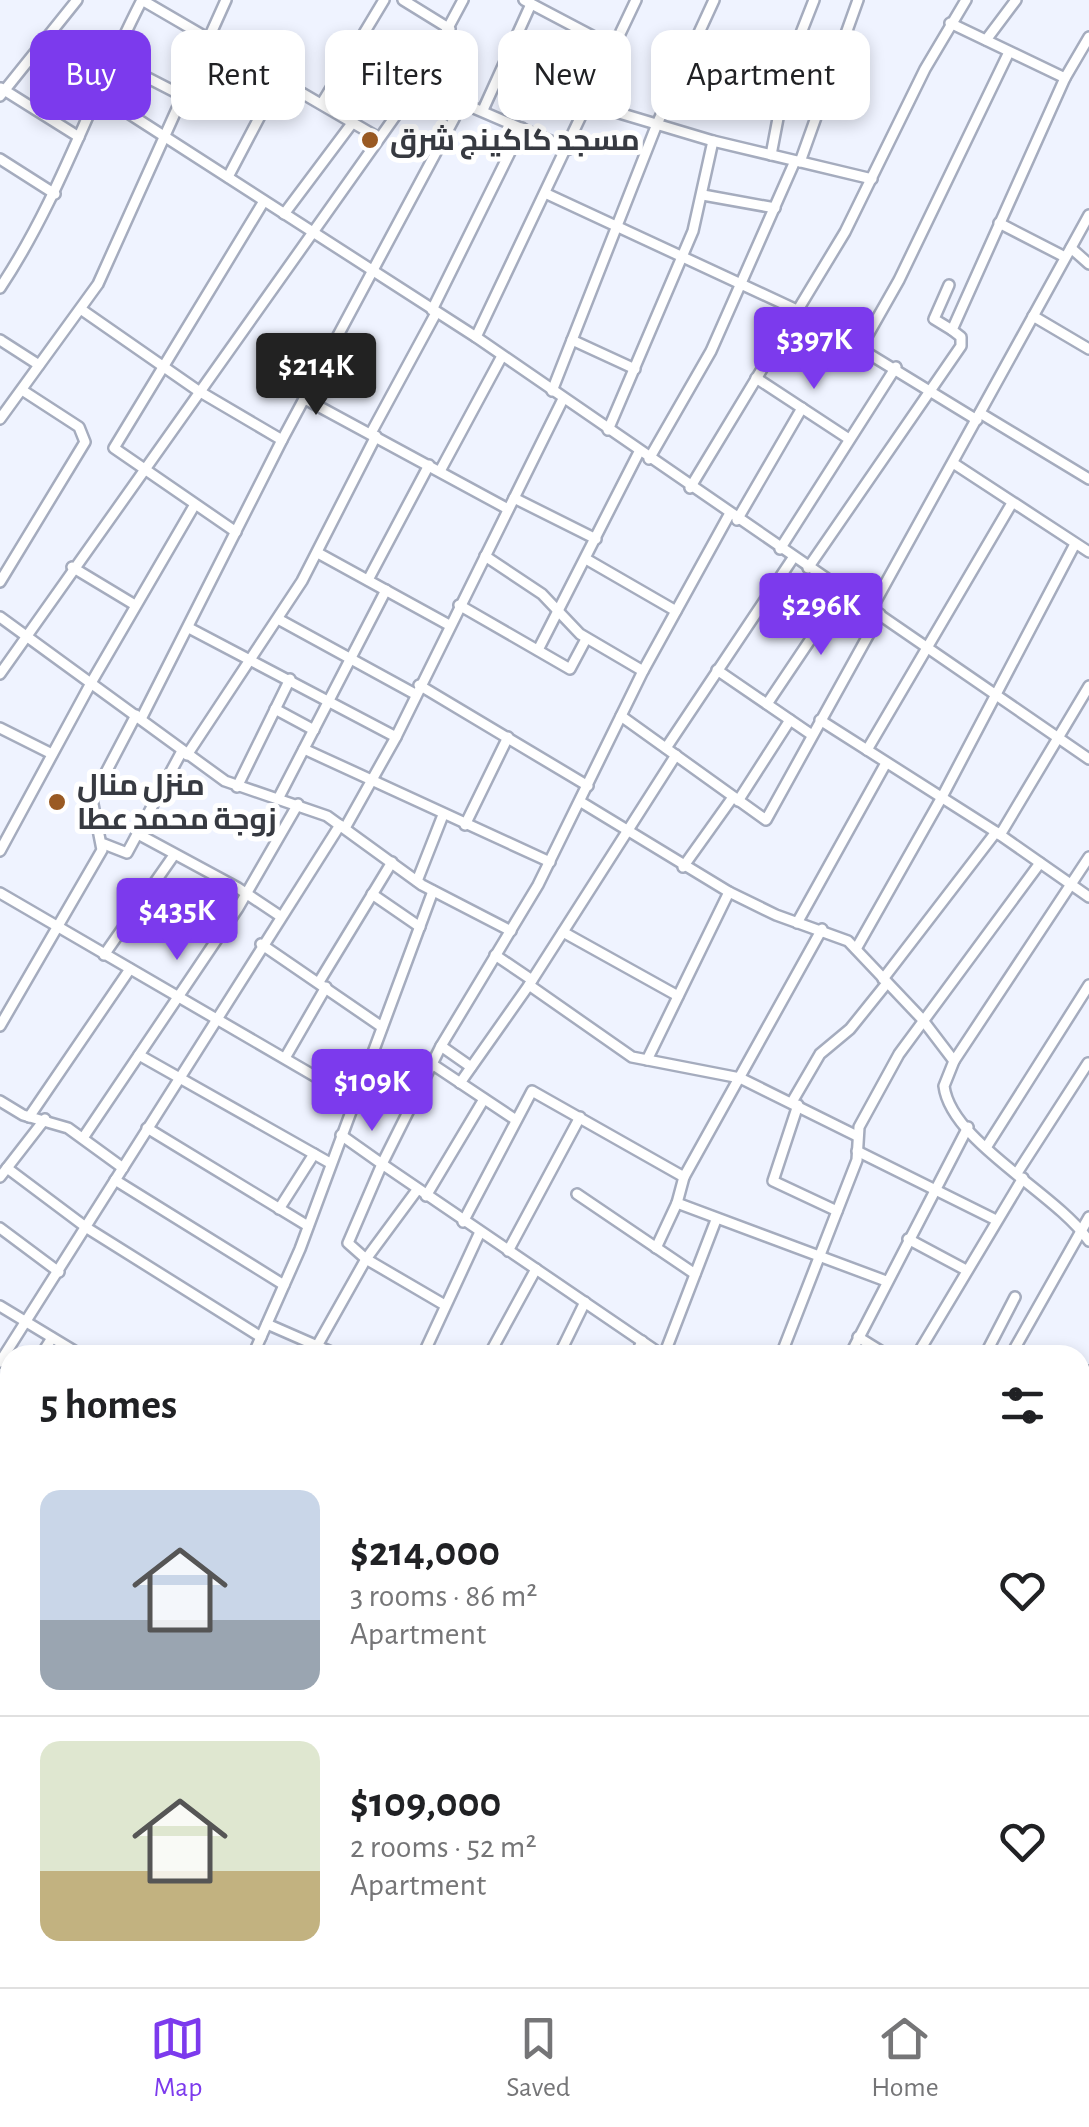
<!DOCTYPE html>
<html lang="en">
<head>
<meta charset="utf-8">
<style>
	body { margin:0; font-family:"Alegreya Sans",Cairo,sans-serif; background:#f2f2f2; color:#202124; height:100vh; display:flex; flex-direction:column; font-size:38px; white-space:nowrap }
	* { box-sizing:border-box; margin:0 }
	p { font-size:32px; color:#757577 }
	.icon { flex:none; width:55px; height:55px; fill:none; stroke:currentColor; stroke-width:2; stroke-linecap:round; stroke-linejoin:round }
	.map { position:relative; flex:1; overflow:hidden }
	.panel { position:absolute; left:0px; top:1345px; width:1090px; height:642px; display:flex; flex-direction:column; background:#fff; border-radius:30px 30px 0 0; box-shadow:0 5px 15px #0003 }
	.panel>* { flex:none }
	.banner { position:absolute; left:30px; top:30px; width:1030px; height:90px; display:flex; gap:20px }
	.price { position:absolute; translate:-50% -85px; padding:0 22px; border-radius:10px; background:#7c3aed; color:#fff; font-size:32px; line-height:65px; filter:drop-shadow(0 2px 5px #0008) }
	.price::after { content:''; position:absolute; left:50%; top:60px; width:30px; height:22px; margin-left:-15px; background:inherit; clip-path:polygon(0 0,100% 0,50% 100%) }
	.price.selected { background:#222; color:#fff }
	ul { padding:0; list-style:none }
	li { display:flex; align-items:center; gap:30px; height:250px; padding:0 40px }
	li+li { border-top:2px solid #e0e0e0 }
	li span { display:grid; place-items:center; flex:none; width:280px; height:200px; border-radius:20px; color:#555 }
	li>.icon { margin-inline-start:auto }
	span .icon { width:120px; height:120px; fill:#fffc; stroke-width:1 }
	li b { font-size:42px }
	h2 { display:flex; justify-content:space-between; align-items:center; height:120px; padding:0 40px; font-size:42px }
	.pill { padding:0 35px; border-radius:20px; background:#fff; box-shadow:0 5px 15px #0003; font-size:35px; line-height:90px }
	.pill.selected { background:#7c3aed; color:#fff }
	.dock { display:flex; justify-content:space-around; align-items:center; height:140px; border-top:2px solid #e0e0e0; background:#fff; font-size:28px; color:#757577 }
	.dock a { display:grid; justify-items:center; gap:5px }
	.dock .selected { color:#7c3aed }
	.map>svg:first-child { display:block }
</style>
</head>
<body>
<div class="map">
<svg width="1089" height="1987" viewBox="0 0 1089 1987">
	<rect width="100%" height="100%" fill="#eff3ff"/>
	<g fill="none" stroke-linecap="round" stroke-linejoin="round">
		<!-- canal -->
		<g stroke="#94ade9" stroke-width="9">
			<polyline points="0,1906 10,1914"/>
			<polyline points="92,1978 104,1987"/>
		</g>
		<!-- minor casing -->
		<g stroke="#a5acbe" stroke-width="14">
			<g id="minor">
				<polyline points="142,0 379,138"/>
				<polyline points="403,0 450,29"/>
				<polyline points="524,0 615,48"/>
				<polyline points="950,23 1065,78"/>
				<polyline points="986,40 1016,0"/>
				<polyline points="111,59 181,95"/>
				<polyline points="418,84 569,149"/>
				<polyline points="1,88 79,137"/>
				<polyline points="97,93 476,337 1089,759"/>
				<polyline points="0,96 77,0"/>
				<polyline points="322,103 384,0"/>
				<polyline points="589,104 713,141 872,179"/>
				<polyline points="483,110 531,4"/>
				<polyline points="771,155 788,66 814,0"/>
				<polyline points="0,159 55,194"/>
				<polyline points="800,162 858,0"/>
				<polyline points="228,177 280,78"/>
				<polyline points="547,194 797,310 977,420"/>
				<polyline points="703,195 775,208"/>
				<polyline points="284,214 353,122"/>
				<polyline points="999,223 1065,257"/>
				<polyline points="1071,248 1089,264"/>
				<polyline points="949,285 934,319 952,330"/>
				<path d="M 0,288 C 60,198 92,96 142,0"/>
				<polyline points="82,310 197,390 282,440"/>
				<polyline points="432,310 522,128"/>
				<polyline points="1033,316 1089,349"/>
				<polyline points="476,337 636,0"/>
				<polyline points="0,340 39,365"/>
				<polyline points="572,340 635,369"/>
				<polyline points="861,347 899,280 1009,52"/>
				<polyline points="756,378 849,439"/>
				<polyline points="552,391 657,124 714,0"/>
				<polyline points="305,399 508,509"/>
				<polyline points="980,413 1089,479"/>
				<polyline points="0,419 98,284 226,0"/>
				<polyline points="608,430 693,231 713,141"/>
				<polyline points="371,433 436,313"/>
				<polyline points="649,459 711,351 795,161"/>
				<polyline points="953,463 1089,552"/>
				<polyline points="440,471 502,356"/>
				<polyline points="690,488 845,232 925,69 966,0"/>
				<polyline points="514,498 596,539"/>
				<polyline points="737,520 802,408"/>
				<polyline points="236,532 114,448 264,201"/>
				<polyline points="780,549 896,367"/>
				<polyline points="318,553 449,625"/>
				<polyline points="485,556 542,594 580,634 643,671"/>
				<polyline points="586,559 676,611"/>
				<polyline points="72,567 135,605"/>
				<polyline points="808,568 961,346 961,337 952,330 1065,78 1089,37"/>
				<polyline points="368,580 429,465"/>
				<polyline points="0,582 85,442 79,427 22,390"/>
				<polyline points="459,605 570,669 586,639"/>
				<polyline points="872,608 1089,215"/>
				<polyline points="0,617 225,781 327,816 422,885 511,931"/>
				<polyline points="278,619 415,694"/>
				<polyline points="189,628 396,737"/>
				<polyline points="538,650 639,452"/>
				<polyline points="717,670 812,735"/>
				<polyline points="0,674 418,84 463,0"/>
				<polyline points="419,685 588,786"/>
				<polyline points="767,704 843,591"/>
				<polyline points="275,709 314,730"/>
				<polyline points="621,716 766,820 880,614"/>
				<polyline points="141,719 282,440 463,102"/>
				<polyline points="820,720 996,832 1089,897"/>
				<polyline points="0,728 52,754"/>
				<polyline points="666,748 793,558"/>
				<polyline points="304,749 550,862"/>
				<polyline points="867,750 1012,503"/>
				<polyline points="187,755 302,581 376,436"/>
				<polyline points="237,787 290,679"/>
				<polyline points="278,799 386,590"/>
				<polyline points="738,801 790,720"/>
				<path d="M 581,802 L 729,892 L 776,915 L 848,941 L 922,1019 L 954,1061 L 944,1086 C 951,1142 1056,1193 1089,1241"/>
				<polyline points="465,825 508,737"/>
				<polyline points="345,828 396,737 563,399"/>
				<polyline points="138,834 238,888 280,916"/>
				<polyline points="1000,835 1089,686"/>
				<polyline points="104,844 127,853 182,751"/>
				<polyline points="0,851 91,683 194,506"/>
				<polyline points="683,867 733,797"/>
				<polyline points="417,881 443,815"/>
				<polyline points="0,893 354,1099"/>
				<polyline points="372,894 420,927"/>
				<polyline points="797,923 886,763"/>
				<polyline points="563,932 678,996"/>
				<polyline points="261,944 382,1027"/>
				<polyline points="856,949 942,797 1075,544"/>
				<polyline points="104,955 174,855"/>
				<polyline points="495,955 532,980"/>
				<polyline points="883,979 996,832"/>
				<polyline points="319,982 392,862"/>
				<polyline points="529,985 632,1057 740,1078 857,1136"/>
				<polyline points="0,1026 102,850 92,799 136,715"/>
				<polyline points="441,1046 471,1067"/>
				<polyline points="139,1055 330,1163"/>
				<polyline points="285,1058 326,987"/>
				<polyline points="647,1060 729,892"/>
				<polyline points="954,1061 1089,857"/>
				<polyline points="432,1064 516,1120"/>
				<polyline points="460,1083 529,985 676,755"/>
				<polyline points="0,1101 23,1115 68,1128 123,1168"/>
				<polyline points="792,1102 820,1054 850,1029 887,983"/>
				<polyline points="798,1105 773,1181 837,1211"/>
				<polyline points="29,1117 130,969"/>
				<polyline points="147,1128 308,1226"/>
				<polyline points="341,1135 382,1164 348,1243 366,1259 443,1304"/>
				<polyline points="83,1138 238,908 298,804"/>
				<polyline points="987,1146 1089,985"/>
				<polyline points="857,1151 996,1220"/>
				<polyline points="7,1168 87,1228 261,1337"/>
				<polyline points="1017,1173 1088,1063"/>
				<polyline points="0,1177 45,1119"/>
				<polyline points="684,1177 677,1203 886,1281"/>
				<polyline points="115,1180 284,1285"/>
				<polyline points="577,1194 695,1274"/>
				<polyline points="426,1196 484,1099"/>
				<polyline points="279,1209 314,1154"/>
				<polyline points="463,1222 532,1091 684,1177 822,929"/>
				<polyline points="0,1228 59,1272"/>
				<polyline points="908,1239 966,1270"/>
				<polyline points="656,1248 677,1203"/>
				<polyline points="508,1251 580,1117"/>
				<polyline points="0,1306 81,1355"/>
				<polyline points="267,1324 338,1355"/>
				<polyline points="858,1337 887,1355"/>
				<polyline points="317,1346 366,1259 417,1190"/>
				<polyline points="41,1355 52,1338"/>
				<polyline points="253,1355 300,1249 433,891"/>
				<polyline points="423,1355 480,1232"/>
				<polyline points="489,1355 536,1269"/>
				<polyline points="559,1355 585,1302"/>
				<polyline points="636,1355 642,1341"/>
				<polyline points="662,1355 382,1164 441,1046 538,885 643,671 729,515"/>
				<polyline points="664,1355 716,1220"/>
				<polyline points="781,1355 857,1160 859,1127 899,1054 1040,863"/>
				<polyline points="850,1355 968,1127"/>
				<polyline points="917,1355 1023,1178"/>
				<polyline points="985,1355 1015,1297"/>
				<polyline points="1011,1355 1089,1217"/>
				<polyline points="0,1362 340,825"/>
				<polyline points="1080,1388 1089,1371"/>
				<polyline points="0,1413 10,1399"/>
				<polyline points="1080,1467 1089,1472"/>
				<polyline points="1080,1511 1089,1496"/>
				<polyline points="0,1512 10,1519"/>
				<polyline points="0,1550 10,1537"/>
				<polyline points="0,1638 10,1623"/>
				<polyline points="1080,1670 1089,1652"/>
				<polyline points="0,1694 10,1700"/>
				<polyline points="0,1737 10,1720"/>
				<polyline points="0,1754 10,1761"/>
				<polyline points="1080,1810 1089,1790"/>
				<polyline points="0,1881 10,1888"/>
				<polyline points="0,1917 10,1924"/>
				<polyline points="1080,1923 1089,1922"/>
				<polyline points="78,1978 90,1987"/>
				<polyline points="123,1978 135,1987"/>
				<polyline points="240,1987 243,1978"/>
				<polyline points="323,1987 328,1978"/>
				<polyline points="401,1987 405,1978"/>
				<polyline points="455,1987 459,1978"/>
				<polyline points="536,1987 540,1978"/>
				<polyline points="610,1987 613,1978"/>
				<polyline points="629,1987 701,1978"/>
				<polyline points="765,1987 769,1978"/>
				<polyline points="847,1987 851,1978"/>
				<polyline points="929,1987 934,1978"/>
				<polyline points="997,1987 1001,1978"/>
				<polyline points="1055,1987 1060,1978"/>
			</g>
		</g>
		<!-- minor -->
		<use href="#minor" stroke="#fff" stroke-width="9"/>
	</g>
	<!-- markers -->
	<g fill="#9a5a23" stroke="#fff" stroke-width="4">
		<circle cx="370" cy="140" r="10"/>
		<circle cx="57" cy="802" r="10"/>
	</g>
	<g text-anchor="middle" stroke-width="10" stroke-linejoin="round" paint-order="stroke">
		<!-- poi labels -->
		<g font-size="30" font-weight="bold" fill="#373a41" stroke="#fff" text-anchor="start">
			<text x="390" y="150">مسجد كاكينج شرق</text>
			<text x="77" y="795">منزل منال<tspan x="77" dy="34">زوجة محمد عطا</tspan></text>
		</g>
	</g>
</svg>
<b class="price" style="left:814px;top:392px">$397K</b>
<b class="price selected" style="left:316px;top:418px">$214K</b>
<b class="price" style="left:821px;top:658px">$296K</b>
<b class="price" style="left:177px;top:963px">$435K</b>
<b class="price" style="left:372px;top:1134px">$109K</b>
<div class="banner">
<a class="pill selected">Buy</a>
<a class="pill">Rent</a>
<a class="pill">Filters</a>
<a class="pill">New</a>
<a class="pill">Apartment</a>
</div>
<section class="panel">
<h2>5 homes<svg class="icon" aria-label="filters" viewBox="0 0 24 24"><path d="M4 7h16M4 17h16"/><circle cx="9" cy="7" r="2"/><circle cx="15" cy="17" r="2"/></svg></h2>
<ul>
<li><span style="background:linear-gradient(#c9d6e8 65%,#9aa5b1 0)"><svg class="icon" aria-label="home" viewBox="0 0 24 24"><path d="M3 11l9-7 9 7M6 9v11h12V9"/></svg></span><div><b>$214,000</b><p>3 rooms · 86 m²</p><p>Apartment</p></div><svg class="icon" aria-label="heart" viewBox="0 0 24 24"><path d="M12 20l-8-8c-3-5 5-10 8-4 3-6 11-1 8 4z"/></svg></li>
<li><span style="background:linear-gradient(#dfe7d0 65%,#c2b280 0)"><svg class="icon" aria-label="home" viewBox="0 0 24 24"><path d="M3 11l9-7 9 7M6 9v11h12V9"/></svg></span><div><b>$109,000</b><p>2 rooms · 52 m²</p><p>Apartment</p></div><svg class="icon" aria-label="heart" viewBox="0 0 24 24"><path d="M12 20l-8-8c-3-5 5-10 8-4 3-6 11-1 8 4z"/></svg></li>
</ul>
</section>
</div>
<nav class="dock">
<a class="selected"><svg class="icon" aria-label="map" viewBox="0 0 24 24"><path d="M3 6l6-2 6 2 6-2v14l-6 2-6-2-6 2zM9 4v14M15 6v14"/></svg>Map</a>
<a><svg class="icon" aria-label="saved" viewBox="0 0 24 24"><path d="M7 4h10v16l-5-4-5 4z"/></svg>Saved</a>
<a><svg class="icon" aria-label="home" viewBox="0 0 24 24"><path d="M3 11l9-7 9 7M6 9v11h12V9"/></svg>Home</a>
</nav>
</body>
</html>
